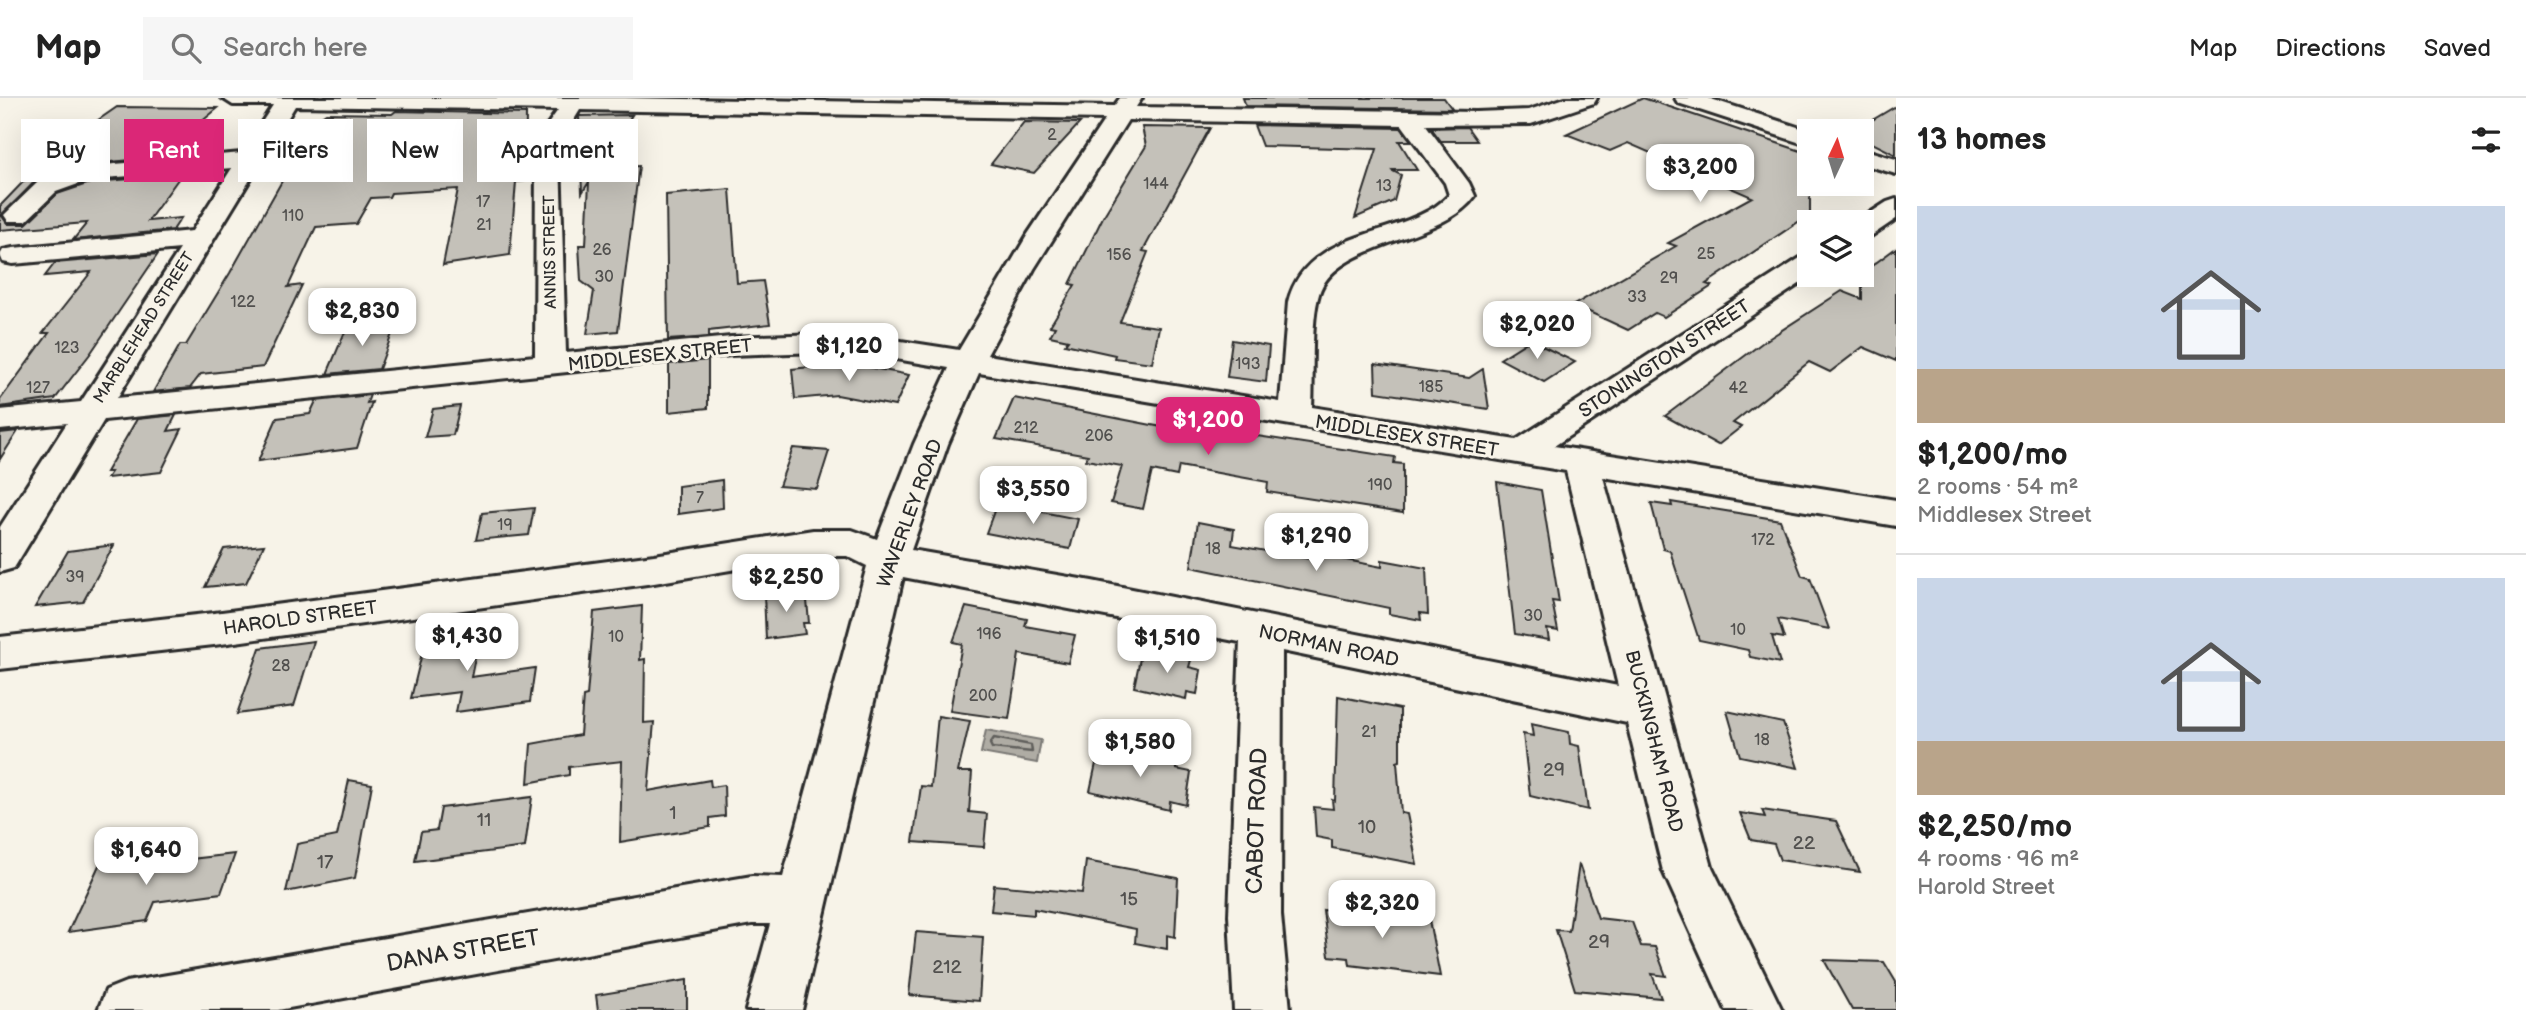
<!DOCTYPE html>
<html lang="en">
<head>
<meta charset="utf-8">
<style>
	body { margin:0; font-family:"Balsamiq Sans",sans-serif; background:#f6f6f6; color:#222; height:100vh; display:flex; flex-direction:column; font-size:26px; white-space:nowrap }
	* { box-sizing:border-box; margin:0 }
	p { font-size:23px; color:#767676 }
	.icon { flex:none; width:38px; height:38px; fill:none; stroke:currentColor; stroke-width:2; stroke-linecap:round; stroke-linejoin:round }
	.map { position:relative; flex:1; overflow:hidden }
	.details { display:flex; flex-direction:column; background:#fff; width:630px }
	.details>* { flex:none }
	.banner { position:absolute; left:21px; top:21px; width:665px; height:63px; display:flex; gap:14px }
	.needle { width:46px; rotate:4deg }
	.fabs { position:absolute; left:1797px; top:21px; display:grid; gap:14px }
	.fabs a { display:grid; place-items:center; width:77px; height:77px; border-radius:0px; background:#fff; box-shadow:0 7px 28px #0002; font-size:35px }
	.price { position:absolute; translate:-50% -60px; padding:0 16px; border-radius:14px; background:#fff; color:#222; font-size:23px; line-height:46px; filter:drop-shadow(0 2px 4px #0008) }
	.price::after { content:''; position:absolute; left:50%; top:42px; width:21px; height:16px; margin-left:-10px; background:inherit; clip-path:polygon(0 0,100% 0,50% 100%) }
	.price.current { background:#db2777; color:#fff }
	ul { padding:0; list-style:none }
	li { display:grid; align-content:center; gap:14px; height:371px; padding:0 21px }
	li+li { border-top:2px solid #e0e0e0 }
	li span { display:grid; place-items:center; height:217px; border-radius:0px; color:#555 }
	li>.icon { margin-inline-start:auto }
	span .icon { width:126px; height:126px; fill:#fffc; stroke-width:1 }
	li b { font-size:30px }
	h2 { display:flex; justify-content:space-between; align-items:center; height:84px; padding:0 21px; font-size:30px }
	.chip { padding:0 24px; border-radius:0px; background:#fff; box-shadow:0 7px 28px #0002; font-size:24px; line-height:63px }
	.chip.current { background:#db2777; color:#fff }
	header { display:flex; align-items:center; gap:42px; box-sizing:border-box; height:98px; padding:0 35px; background:#fff; border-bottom:2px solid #e0e0e0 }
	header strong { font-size:33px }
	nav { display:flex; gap:38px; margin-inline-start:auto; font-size:24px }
	.search { width:490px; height:63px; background:#f6f6f6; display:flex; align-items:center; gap:18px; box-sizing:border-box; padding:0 24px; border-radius:0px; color:#767676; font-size:26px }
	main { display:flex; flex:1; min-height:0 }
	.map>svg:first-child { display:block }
</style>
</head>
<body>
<header>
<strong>Map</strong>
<div class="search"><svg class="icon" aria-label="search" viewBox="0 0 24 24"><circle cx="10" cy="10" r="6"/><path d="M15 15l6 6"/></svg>Search here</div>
<nav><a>Map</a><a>Directions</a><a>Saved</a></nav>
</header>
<main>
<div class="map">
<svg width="1896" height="912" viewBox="0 0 1896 912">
	<rect width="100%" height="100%" fill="#f7f3e8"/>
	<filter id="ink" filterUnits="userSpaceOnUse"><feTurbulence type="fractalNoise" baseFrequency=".0143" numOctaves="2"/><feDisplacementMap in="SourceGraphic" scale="14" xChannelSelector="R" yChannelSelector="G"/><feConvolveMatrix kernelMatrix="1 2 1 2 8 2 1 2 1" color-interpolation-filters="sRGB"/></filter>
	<g filter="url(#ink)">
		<!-- water -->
		<polygon fill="#afaca4" stroke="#7a7874" stroke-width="2" points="986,632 1041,642 1037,665 981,655"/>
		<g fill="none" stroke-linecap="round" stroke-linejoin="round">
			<!-- shore -->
			<polygon stroke="#605f5b" stroke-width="2.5" points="994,640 1031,647 1032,654 992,650 990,646"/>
		</g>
		<!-- building -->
		<g fill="#c4c1b9" stroke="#2b2b2b" stroke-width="2">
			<polygon points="1243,0 1444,0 1452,11 1246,8"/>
			<polygon points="1643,0 1810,56 1810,116 1706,186 1712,188 1664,219 1655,215 1628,232 1574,207 1676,148 1668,145 1752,99 1628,45 1610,53 1566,36"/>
			<polygon points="1896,8 1896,57 1862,40 1862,33 1854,33"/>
			<polygon points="117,9 218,10 189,34 212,33 195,56 79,67 36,82 2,118 8,126 26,126 57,96 93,84 181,77 148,123 181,120 173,132 73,142 87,125 0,132 0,108 52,54"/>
			<polygon points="396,13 526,16 525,83 516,84 510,157 443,167 458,91 391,95 389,99 371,100 356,126 316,129 288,189 302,187 263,269 201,276 190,290 153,294 180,247 186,247 230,175 317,21 326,15 392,16"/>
			<polygon points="632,17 598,70 639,68 618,233 587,236 594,193 581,183 579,147 586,147 589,84 582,95 579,18"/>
			<polygon points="1024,24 1080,25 1034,75 991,66"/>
			<polygon points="1254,27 1401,30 1411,43 1399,43 1417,72 1391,72 1401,77 1394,103 1355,120 1377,51 1262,48"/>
			<polygon points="1142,29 1210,30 1143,153 1148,154 1120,224 1159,229 1152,265 1114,260 1115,257 1065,246 1068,242 1050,238 1055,229 1050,228 1075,187 1070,186 1103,119 1146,48"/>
			<polygon points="1467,29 1477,43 1441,43 1431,30"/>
			<polygon points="730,91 737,185 763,183 770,226 709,233 709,239 668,242 666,97"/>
			<polygon points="1896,150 1896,263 1863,249 1830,274 1809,264 1733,325 1741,329 1718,347 1665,318 1762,245 1842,193 1862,201 1862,175"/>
			<polygon points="158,156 90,256 55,301 0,309 0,302 49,235 43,235 91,174 45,178 55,165"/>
			<polygon points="396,225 379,271 327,276 347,229"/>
			<polygon points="1232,242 1269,248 1266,284 1227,279"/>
			<polygon points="1530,242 1575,264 1544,284 1500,261"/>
			<polygon points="708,262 708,310 669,314 669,266"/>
			<polygon points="848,265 909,277 895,308 837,297 795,301 792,271"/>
			<polygon points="1375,266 1469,280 1483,271 1489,311 1376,294"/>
			<polygon points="370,297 367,305 372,304 357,350 258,363 277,320 310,316 316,303"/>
			<polygon points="1014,300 1223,341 1224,333 1395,359 1394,365 1403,366 1403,415 1267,394 1268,384 1179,368 1177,378 1152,373 1143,411 1111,405 1122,368 1086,362 1088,357 996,341"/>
			<polygon points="460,308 453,337 425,339 433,311"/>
			<polygon points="176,317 168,333 182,331 161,374 107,380 111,374 106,374 137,321"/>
			<polygon points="18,333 0,361 0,335"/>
			<polygon points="793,350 829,353 817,391 779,388"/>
			<polygon points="722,382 723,410 678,416 678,388"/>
			<polygon points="1497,384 1541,392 1559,504 1552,503 1558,533 1547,531 1549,542 1515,536"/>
			<polygon points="1671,404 1780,422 1802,478 1810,480 1829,531 1778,521 1784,540 1772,538 1780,565 1750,559 1748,552 1699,542 1670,453 1663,451 1651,405 1672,408"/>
			<polygon points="997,405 1078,421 1070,451 986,435"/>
			<polygon points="534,410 529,437 476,442 482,415"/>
			<polygon points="1198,424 1234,431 1232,447 1316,462 1316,456 1382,469 1382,462 1426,470 1428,516 1420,515 1421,522 1389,516 1389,510 1191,469"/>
			<polygon points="114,447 83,504 35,509 68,453"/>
			<polygon points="264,447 246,485 205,489 224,451"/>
			<polygon points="806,491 809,525 803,525 805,536 766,541 764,496"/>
			<polygon points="642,508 640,562 645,561 644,625 654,624 648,693 710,682 711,689 724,687 725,718 710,720 710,729 620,744 622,663 569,669 569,677 528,685 531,646 580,637 583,599 587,598 594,514"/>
			<polygon points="966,509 1027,521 1025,528 1075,537 1068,565 1019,556 1009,621 950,613 962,546 953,544"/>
			<polygon points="482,524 471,579 535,570 530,604 456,614 460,594 411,600 427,535 452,533 453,528"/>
			<polygon points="314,543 294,608 237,616 260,550"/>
			<polygon points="1142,551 1191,562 1189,569 1201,572 1197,596 1187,594 1186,601 1134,589"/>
			<polygon points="1338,598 1400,611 1400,663 1397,664 1401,715 1407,716 1417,766 1332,750 1332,742 1316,739 1314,709 1333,711 1332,702 1335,703"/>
			<polygon points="1727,613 1783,625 1798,670 1740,658"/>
			<polygon points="938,618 970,623 958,674 972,674 969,714 987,716 984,749 913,744 921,688 931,689"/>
			<polygon points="1531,626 1569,634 1570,646 1579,648 1588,712 1530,698 1523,636 1533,638"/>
			<polygon points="1100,647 1176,665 1176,671 1191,674 1186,707 1170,703 1169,712 1090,693"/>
			<polygon points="349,682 372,686 355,780 286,794 297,746 337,738"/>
			<polygon points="532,699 525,749 415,763 421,734 437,732 441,710"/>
			<polygon points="1762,712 1836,723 1860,774 1780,762 1774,746 1751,742 1740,715 1765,719"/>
			<polygon points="178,753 173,763 235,756 221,795 155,804 147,823 68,834 101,763"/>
			<polygon points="1086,763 1178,780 1175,839 1167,837 1167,851 1135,845 1136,831 1034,811 1034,817 991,813 994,787 1082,795"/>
			<polygon points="1579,766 1598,820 1632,824 1641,848 1655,849 1666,878 1652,876 1661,900 1575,892 1556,832 1569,833"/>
			<polygon points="1343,807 1428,817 1440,878 1350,867 1349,860 1329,858 1323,812 1344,815"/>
			<polygon points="916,834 983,839 979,903 909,897"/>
			<polygon points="1824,862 1884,864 1896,884 1896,912 1852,912"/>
			<polygon points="687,882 687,912 598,912 596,897"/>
		</g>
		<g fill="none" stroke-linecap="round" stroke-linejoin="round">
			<!-- minor casing -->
			<g stroke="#2b2b2b" stroke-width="6">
				<g id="minor">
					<path d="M 222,0 L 625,0 L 1114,8 L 1120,0 L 1142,0 L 1136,9 L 1476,14 L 1529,12 L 1565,0 L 1597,0 L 1594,5 L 1531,26 L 1426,27 L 1469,85 L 1475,98 C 1443,144 1335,143 1319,196 C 1310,225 1314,277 1312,309 L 1516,342 L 1800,160 L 1810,158 L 1810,177 L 1813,177 L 1554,348 L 1896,402 L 1896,428 L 1603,379 L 1712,769 L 1782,912 L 1726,912 L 1663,773 L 1627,625 L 1282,553 L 1281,817 L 1290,912 L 1234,912 L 1229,817 L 1240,544 L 903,479 L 802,912 L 746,912 L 770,826 L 752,826 L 278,912 L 98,912 L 106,892 L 126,884 L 752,778 L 783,779 L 867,468 L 847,458 L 813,458 L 654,485 L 214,547 L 0,571 L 0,539 L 214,515 L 654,457 L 813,432 L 852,432 L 877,441 L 914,346 L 949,270 L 849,253 L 731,257 L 104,322 L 14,470 L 0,474 L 0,429 L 67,325 L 0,332 L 0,312 L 81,304 L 180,151 L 13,166 L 3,164 L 0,157 L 3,152 L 13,150 L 192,133 L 232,70 L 92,81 L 56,94 L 26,123 L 8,123 L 4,117 L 38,84 L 80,69 L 242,55 L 273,7 L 233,7 ZM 295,8 L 558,12 L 543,33 L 536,60 L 535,258 L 117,300 ZM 580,12 L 1105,21 L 1028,136 L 959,252 L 849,235 L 731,239 L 566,255 L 560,60 L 567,33 ZM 1128,22 L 1402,27 L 1445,85 L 1449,97 C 1409,141 1307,127 1288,204 L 1280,304 L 987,257 L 1034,171 ZM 979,275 L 1566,373 L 1618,588 L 1092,483 L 911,452 L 948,346 Z"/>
					<polygon points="1675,0 1708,0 1810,33 1810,48 1678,5"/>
					<polygon points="1862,51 1896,61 1896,76 1862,66"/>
					<polygon points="1896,101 1896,121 1871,138 1862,140 1862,124 1856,124 1887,104"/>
				</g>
			</g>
			<!-- minor -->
			<use href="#minor" fill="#f7f3e8" fill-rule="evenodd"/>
		</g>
	</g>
	<g text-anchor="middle" stroke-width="6" stroke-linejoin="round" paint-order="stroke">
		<!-- number labels -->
		<g font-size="16" fill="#51504e">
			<text x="1052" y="42">2</text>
			<text x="1156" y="91">144</text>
			<text x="1384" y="93">13</text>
			<text x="483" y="109">17</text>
			<text x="293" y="123">110</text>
			<text x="484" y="132">21</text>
			<text x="602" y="157">26</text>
			<text x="1706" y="161">25</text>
			<text x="1119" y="162">156</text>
			<text x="604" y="184">30</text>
			<text x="1669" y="185">29</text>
			<text x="1637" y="204">33</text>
			<text x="243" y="209">122</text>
			<text x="67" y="255">123</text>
			<text x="1248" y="271">193</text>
			<text x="1431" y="294">185</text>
			<text x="38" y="295">127</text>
			<text x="1738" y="295">42</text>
			<text x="1026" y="335">212</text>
			<text x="1099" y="343">206</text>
			<text x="1380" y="392">190</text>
			<text x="700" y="405">7</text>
			<text x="505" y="432">19</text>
			<text x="1763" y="447">172</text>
			<text x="1213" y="456">18</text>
			<text x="75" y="484">39</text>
			<text x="1533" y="523">30</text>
			<text x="1738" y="537">10</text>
			<text x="989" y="541">196</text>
			<text x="616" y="544">10</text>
			<text x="281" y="573">28</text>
			<text x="983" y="603">200</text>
			<text x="1369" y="639">21</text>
			<text x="1762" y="647">18</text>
		</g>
		<!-- far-street labels -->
		<g font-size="16" fill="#2b2b2b" stroke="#f7f3e8">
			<text transform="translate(549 154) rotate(-91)" y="6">ANNIS STREET</text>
			<text transform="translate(143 229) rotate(-58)" y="6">MARBLEHEAD STREET</text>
		</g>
		<!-- street labels -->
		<g font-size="19" fill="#2b2b2b" stroke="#f7f3e8">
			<text transform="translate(660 256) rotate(-6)" y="7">MIDDLESEX STREET</text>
			<text transform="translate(1664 260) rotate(-33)" y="7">STONINGTON STREET</text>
			<text transform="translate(1407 337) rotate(9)" y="7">MIDDLESEX STREET</text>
			<text transform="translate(909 415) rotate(-70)" y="7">WAVERLEY ROAD</text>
			<text transform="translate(300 519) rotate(-8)" y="7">HAROLD STREET</text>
			<text transform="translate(1329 547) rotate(12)" y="7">NORMAN ROAD</text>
			<text transform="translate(1655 643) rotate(76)" y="7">BUCKINGHAM ROAD</text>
		</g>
		<!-- near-number labels -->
		<g font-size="19" fill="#51504e">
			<text x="1554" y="678">29</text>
			<text x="673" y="721">1</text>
			<text x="484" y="728">11</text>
			<text x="1367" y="735">10</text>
			<text x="1804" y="751">22</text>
			<text x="325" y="770">17</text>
			<text x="1129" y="807">15</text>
			<text x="1599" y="850">29</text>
			<text x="947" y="875">212</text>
		</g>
		<!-- near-street labels -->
		<g font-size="23" fill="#2b2b2b" stroke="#f7f3e8">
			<text transform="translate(1256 723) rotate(-88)" y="8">CABOT ROAD</text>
			<text transform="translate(463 852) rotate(-10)" y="8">DANA STREET</text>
		</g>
	</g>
</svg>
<div class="fabs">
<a><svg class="needle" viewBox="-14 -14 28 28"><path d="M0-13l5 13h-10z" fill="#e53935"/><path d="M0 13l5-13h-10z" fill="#767676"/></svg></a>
<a><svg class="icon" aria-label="layers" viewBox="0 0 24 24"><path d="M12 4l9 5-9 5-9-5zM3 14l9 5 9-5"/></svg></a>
</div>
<b class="price" style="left:1700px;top:106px">$3,200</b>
<b class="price" style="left:362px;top:250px">$2,830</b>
<b class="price" style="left:1537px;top:263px">$2,020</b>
<b class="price" style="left:849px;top:285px">$1,120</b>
<b class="price current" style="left:1208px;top:359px">$1,200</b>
<b class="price" style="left:1033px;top:428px">$3,550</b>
<b class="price" style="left:1316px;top:475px">$1,290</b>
<b class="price" style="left:786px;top:516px">$2,250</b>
<b class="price" style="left:467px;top:575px">$1,430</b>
<b class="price" style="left:1167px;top:577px">$1,510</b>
<b class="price" style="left:1140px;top:681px">$1,580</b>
<b class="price" style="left:146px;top:789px">$1,640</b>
<b class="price" style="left:1382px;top:842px">$2,320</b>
<div class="banner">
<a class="chip">Buy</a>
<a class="chip current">Rent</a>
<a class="chip">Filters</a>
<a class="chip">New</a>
<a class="chip">Apartment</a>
</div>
</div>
<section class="details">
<h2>13 homes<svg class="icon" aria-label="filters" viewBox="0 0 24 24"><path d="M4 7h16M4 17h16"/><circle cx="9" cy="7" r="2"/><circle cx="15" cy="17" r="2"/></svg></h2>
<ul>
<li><span style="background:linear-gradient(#c9d6e8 75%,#b9a48a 0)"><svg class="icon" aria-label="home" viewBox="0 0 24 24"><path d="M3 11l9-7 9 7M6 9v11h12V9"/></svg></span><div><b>$1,200/mo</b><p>2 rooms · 54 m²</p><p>Middlesex Street</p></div></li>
<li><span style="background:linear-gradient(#c9d6e8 75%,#b9a48a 0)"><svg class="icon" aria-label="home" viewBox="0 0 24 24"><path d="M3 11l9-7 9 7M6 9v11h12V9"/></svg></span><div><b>$2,250/mo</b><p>4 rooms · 96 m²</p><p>Harold Street</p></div></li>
</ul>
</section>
</main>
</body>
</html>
